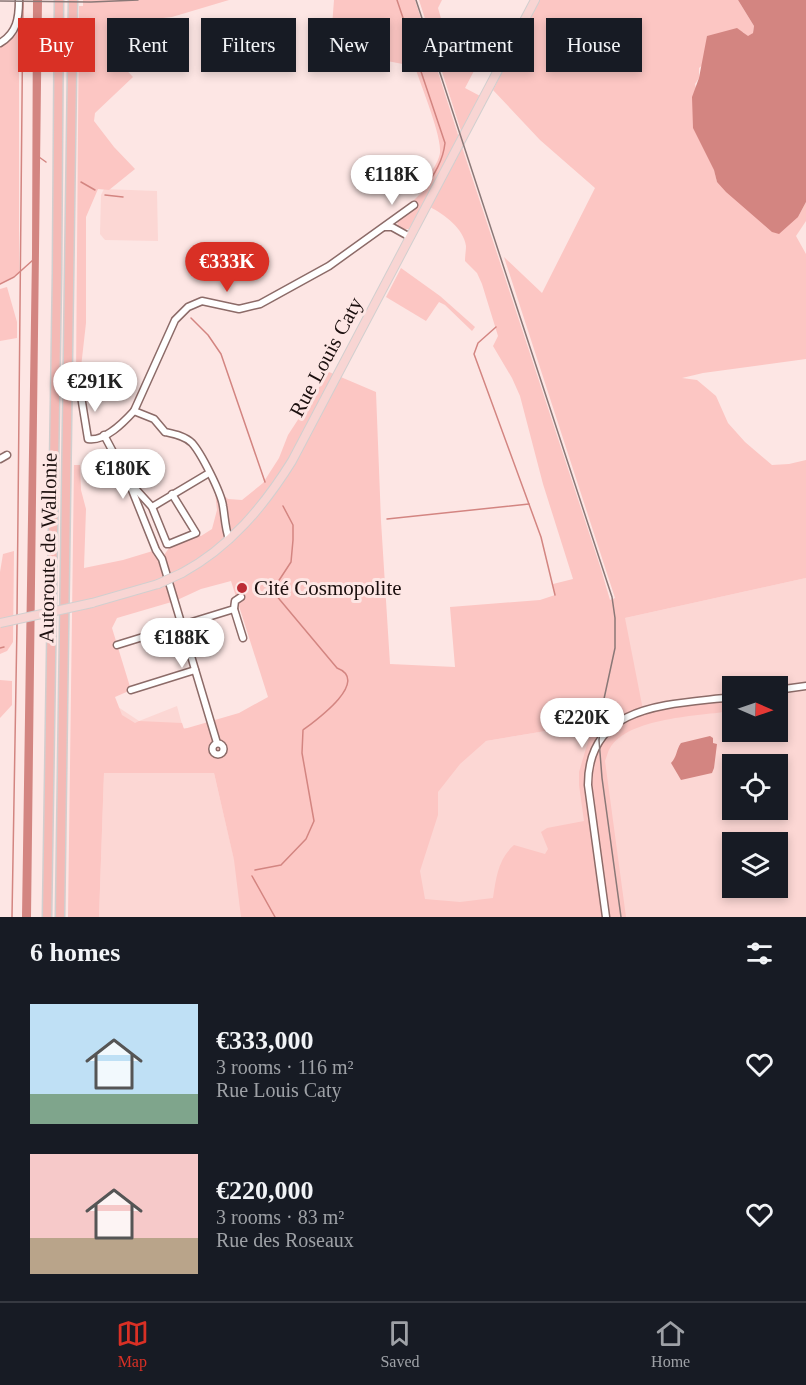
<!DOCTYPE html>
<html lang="en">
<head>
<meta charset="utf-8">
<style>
	body { margin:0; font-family:Georgia,serif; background:#20242c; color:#f1f3f6; height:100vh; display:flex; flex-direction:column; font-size:22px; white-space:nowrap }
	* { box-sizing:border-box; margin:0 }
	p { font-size:20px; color:#9ea1a6 }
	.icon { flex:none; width:33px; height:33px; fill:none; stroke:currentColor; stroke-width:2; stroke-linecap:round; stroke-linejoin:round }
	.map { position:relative; height:917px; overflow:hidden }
	.drawer { display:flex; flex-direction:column; background:#171b24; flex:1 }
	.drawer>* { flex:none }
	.top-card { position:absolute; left:18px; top:18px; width:771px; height:54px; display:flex; gap:12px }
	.needle { width:39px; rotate:92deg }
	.tools { position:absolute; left:722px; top:676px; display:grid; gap:12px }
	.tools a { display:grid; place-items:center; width:66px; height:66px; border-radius:0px; background:#171b24; box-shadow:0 3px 9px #0003; font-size:30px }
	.price { position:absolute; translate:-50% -51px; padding:0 14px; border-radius:21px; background:#fff; color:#222; font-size:20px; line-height:39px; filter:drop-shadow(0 2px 3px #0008) }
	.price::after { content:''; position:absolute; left:50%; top:36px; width:18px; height:14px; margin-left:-9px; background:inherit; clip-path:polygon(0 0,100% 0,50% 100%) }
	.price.active { background:#d93025; color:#fff }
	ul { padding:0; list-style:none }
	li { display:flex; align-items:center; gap:18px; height:150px; padding:0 30px }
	li span { display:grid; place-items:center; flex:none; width:168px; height:120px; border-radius:0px; color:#555 }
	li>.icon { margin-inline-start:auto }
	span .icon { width:72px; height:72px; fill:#fffc; stroke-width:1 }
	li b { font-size:26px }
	h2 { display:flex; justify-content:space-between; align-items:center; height:72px; padding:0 30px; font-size:26px }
	.chip { padding:0 21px; border-radius:0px; background:#171b24; box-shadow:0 3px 9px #0003; font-size:21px; line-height:54px }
	.chip.active { background:#d93025; color:#fff }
	.dock { display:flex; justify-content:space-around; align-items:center; height:84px; border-top:2px solid #363941; background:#171b24; font-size:16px; color:#9ea1a6 }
	.dock a { display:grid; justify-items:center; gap:3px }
	.dock .active { color:#d93025 }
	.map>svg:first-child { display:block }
</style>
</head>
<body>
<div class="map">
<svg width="806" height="917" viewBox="0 0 806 917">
	<rect width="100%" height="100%" fill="#fde6e4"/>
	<!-- built -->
	<g fill="#fcd7d4" fill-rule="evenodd">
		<polygon points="104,189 157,191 158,241 105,240 100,234 101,195"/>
		<path d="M 806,578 L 806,917 L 99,917 L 104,773 L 118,707 L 139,721 L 177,706 L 183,728 L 187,728 L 214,773 L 234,859 L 486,741 L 588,724 L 591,727 L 625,618 ZM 732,687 L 777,687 L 777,732 L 732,732 ZM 732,765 L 777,765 L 777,810 L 732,810 ZM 732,843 L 777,843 L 777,888 L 732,888 Z"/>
	</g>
	<!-- green -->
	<g fill="#fcc6c3" fill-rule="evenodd">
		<polygon points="83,0 229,0 172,17 127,22 114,57 133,77 95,113 94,121 114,147 135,169 109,190 98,189 86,217 86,323 80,376 76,380 79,6 83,6"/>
		<path d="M 334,0 L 415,0 L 459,138 L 409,229 L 403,229 L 398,226 L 397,221 L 416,206 L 413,201 L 423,191 C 424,176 437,169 440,153 C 442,137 422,88 416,70 L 413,66 L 382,60 L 351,58 L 330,53 Z"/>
		<polygon points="419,0 442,0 438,8 447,39 466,39 486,48 465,88 482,97 462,134"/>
		<path d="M 539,0 L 738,0 L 754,26 L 753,33 L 748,37 L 743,32 L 699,68 L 699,78 L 695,84 L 717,182 L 798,217 L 806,202 L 806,221 L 796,236 L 806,254 L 806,359 L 703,373 L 682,378 L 697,380 L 716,396 L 728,423 L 745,442 L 772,465 L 789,464 L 806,460 L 806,578 L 625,618 L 643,710 L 732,697 L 732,711 C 700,716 629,717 610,748 C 608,751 607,756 605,761 L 626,917 L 241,917 L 234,860 L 214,773 L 104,773 L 99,917 L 68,917 L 74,465 L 80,465 L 81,490 L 86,509 L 84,568 L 123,560 L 156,550 L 162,558 L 169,548 L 197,534 L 201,536 L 212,529 L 217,510 L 215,492 L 218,490 L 228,499 L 242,500 L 263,483 L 279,458 L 288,435 L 329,372 L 376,392 L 381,521 L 390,664 L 455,667 L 450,607 L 540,600 L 555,595 L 553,584 L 573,579 L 543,484 L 520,396 L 512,378 L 493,346 L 498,336 L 482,284 L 477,273 L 465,261 C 465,256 466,250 466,246 C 464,229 444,214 430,207 L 462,147 L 601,569 L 610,600 L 615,598 L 504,257 L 542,293 L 595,188 L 540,140 L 493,90 ZM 231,581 L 268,697 L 239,713 L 184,729 L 182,723 L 139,721 L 135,723 L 122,715 L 115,697 L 131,690 L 112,628 L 117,618 L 175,601 L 201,589 ZM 588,724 L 592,728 L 579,772 L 579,785 L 584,821 L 547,828 L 541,832 L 548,849 L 545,854 L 514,845 C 498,859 496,878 493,898 L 460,902 L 425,899 L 420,871 L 438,815 L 438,792 L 460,764 L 486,741 Z"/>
		<polygon points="19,19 19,273 0,284 0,43"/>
		<polygon points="401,268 440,296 475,327 472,331 445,305 439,302 426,321 386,297"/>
		<polygon points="7,287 17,322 17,338 0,341 0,289"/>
		<polygon points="14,551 13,642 7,651 0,654 0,572 3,554"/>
		<polygon points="0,680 12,681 12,705 0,718"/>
	</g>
	<!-- water -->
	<g fill="#d38581">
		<polygon points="33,0 42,0 31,917 22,917 32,254"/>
		<polygon points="738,0 806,0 806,202 798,217 779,234 772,232 726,192 717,182 714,170 693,128 692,97 699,78 707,36 737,28 748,36 753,33 754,26"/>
		<path d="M 710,736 L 713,738 L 713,743 L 717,744 L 714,768 L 712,773 L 681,780 L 671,763 C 677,757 676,750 681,743 Z"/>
	</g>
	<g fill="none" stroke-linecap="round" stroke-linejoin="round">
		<!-- stream -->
		<g stroke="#d38581" stroke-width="1.5">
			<path d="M 397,0 L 445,143 C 443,162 433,176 423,191"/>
			<polyline points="39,157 46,162"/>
			<polyline points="81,182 95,190"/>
			<polyline points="105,195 123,197"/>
			<polyline points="0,284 14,277 33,260"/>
			<polyline points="191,318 208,335 221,354 265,482"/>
			<polyline points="496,327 478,343 474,354 541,537 555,595"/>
			<polyline points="387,519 529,504"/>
			<polyline points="17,616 23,0"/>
			<polyline points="0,648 4,647"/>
			<path d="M 255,870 L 281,865 L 306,839 L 314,821 L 302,753 L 303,730 C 315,721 371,681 337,668 L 275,594 L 274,588 L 291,562 L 293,540 L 293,525 L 283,506"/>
			<polyline points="252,876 275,917"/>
			<polyline points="12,917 17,624"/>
		</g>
		<!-- minor casing -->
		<g stroke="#8c6b68" stroke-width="9">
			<g id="minor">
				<path d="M 0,43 C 17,33 19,18 19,0"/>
				<polyline points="385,227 392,227 410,237"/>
				<path d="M 80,390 L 88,439 C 105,442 124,422 134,411 L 175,320 L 188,307 L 202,301 L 239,309 L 260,304 L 329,266 L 414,205"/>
				<path d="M 134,411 L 154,419 L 165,432 C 174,434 185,436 192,443 C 201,453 221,492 223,506 C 225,518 225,528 229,539"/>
				<polyline points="104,435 128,480 156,550 162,559 217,743"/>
				<polyline points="0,459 7,455"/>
				<polyline points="132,485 152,507 167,544 169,544 196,533 172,494"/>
				<polyline points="152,507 209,473"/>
				<polyline points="234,609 243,638"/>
				<polyline points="117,645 234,609 235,601 241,597"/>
				<polyline points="131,690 195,670"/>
				<polyline points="777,690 806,686"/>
				<circle cx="218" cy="749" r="5.5"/>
				<path d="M 606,917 L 588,785 C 588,702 671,705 732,697"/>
			</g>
		</g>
		<!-- major casing -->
		<g stroke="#d1cfcf" stroke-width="10">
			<g id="major">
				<path d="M 182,573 C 230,547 264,506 292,461 L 535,0"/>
				<polyline points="92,603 158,584"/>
			</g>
		</g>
		<!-- highway casing -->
		<g stroke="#d1cfcf" stroke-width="11">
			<g id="highway">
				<polyline points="47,917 57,273 59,0"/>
				<polyline points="60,917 73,0"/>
			</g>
		</g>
		<!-- minor -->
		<use href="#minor" stroke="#fff" stroke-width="6"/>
		<!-- major -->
		<use href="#major" stroke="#f8d5d3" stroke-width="8"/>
		<!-- highway -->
		<use href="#highway" stroke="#f4b9b5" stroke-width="8"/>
		<!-- rail -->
		<g stroke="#8a7877" stroke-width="1.5">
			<polyline points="416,0 612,597 615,618 615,648 602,708 599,740 602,778 621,917"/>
			<polyline points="0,1 91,2 138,0"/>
		</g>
		<!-- major-bridge casing -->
		<g stroke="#d1cfcf" stroke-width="10" stroke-linecap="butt">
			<g id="major-bridge">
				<polyline points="158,584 182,573"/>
				<polyline points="0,623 92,603"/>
			</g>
		</g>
		<!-- major-bridge -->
		<use href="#major-bridge" stroke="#f8d5d3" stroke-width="8"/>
	</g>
	<!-- markers -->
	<circle fill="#bc2c35" stroke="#fde6e4" stroke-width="2" cx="242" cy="588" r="6"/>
	<g text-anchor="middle" stroke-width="6" stroke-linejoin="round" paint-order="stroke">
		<!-- street labels -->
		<g font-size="21" fill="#1b0f0e" stroke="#fde6e4">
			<text transform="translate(326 357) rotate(-62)" y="7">Rue Louis Caty</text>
			<text transform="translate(48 548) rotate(-89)" y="7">Autoroute de Wallonie</text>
		</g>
		<!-- poi labels -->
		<g font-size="21" fill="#1b0f0e" stroke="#fde6e4" text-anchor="start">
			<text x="254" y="595">Cité Cosmopolite</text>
		</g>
	</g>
</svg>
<div class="tools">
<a><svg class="needle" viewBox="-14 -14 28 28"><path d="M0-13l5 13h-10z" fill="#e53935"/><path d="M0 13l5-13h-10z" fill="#9ea1a6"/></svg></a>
<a><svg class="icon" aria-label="locate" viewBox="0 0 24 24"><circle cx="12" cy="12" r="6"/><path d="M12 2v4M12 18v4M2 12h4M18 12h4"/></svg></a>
<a><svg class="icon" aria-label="layers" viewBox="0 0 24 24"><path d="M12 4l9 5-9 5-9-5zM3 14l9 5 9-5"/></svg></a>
</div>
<b class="price" style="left:392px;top:206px">€118K</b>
<b class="price active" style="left:227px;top:293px">€333K</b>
<b class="price" style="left:95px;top:413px">€291K</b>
<b class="price" style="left:123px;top:500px">€180K</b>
<b class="price" style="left:182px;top:669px">€188K</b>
<b class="price" style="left:582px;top:749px">€220K</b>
<div class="top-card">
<a class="chip active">Buy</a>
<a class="chip">Rent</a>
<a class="chip">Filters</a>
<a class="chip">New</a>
<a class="chip">Apartment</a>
<a class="chip">House</a>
</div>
</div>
<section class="drawer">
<h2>6 homes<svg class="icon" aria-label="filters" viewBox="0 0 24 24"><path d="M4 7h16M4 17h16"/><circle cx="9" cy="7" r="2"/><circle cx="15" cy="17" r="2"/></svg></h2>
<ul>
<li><span style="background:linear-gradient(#bfe0f5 75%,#7fa58c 0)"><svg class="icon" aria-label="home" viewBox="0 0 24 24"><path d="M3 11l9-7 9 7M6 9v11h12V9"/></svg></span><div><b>€333,000</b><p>3 rooms · 116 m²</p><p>Rue Louis Caty</p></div><svg class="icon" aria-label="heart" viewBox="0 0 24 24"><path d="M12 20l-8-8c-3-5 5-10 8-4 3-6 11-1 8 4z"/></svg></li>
<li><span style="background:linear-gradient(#f6c9c9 70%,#b9a48a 0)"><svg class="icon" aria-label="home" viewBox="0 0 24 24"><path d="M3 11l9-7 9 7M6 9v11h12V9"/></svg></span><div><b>€220,000</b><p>3 rooms · 83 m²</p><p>Rue des Roseaux</p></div><svg class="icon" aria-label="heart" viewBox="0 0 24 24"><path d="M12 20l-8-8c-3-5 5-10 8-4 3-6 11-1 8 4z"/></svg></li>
</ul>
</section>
<nav class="dock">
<a class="active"><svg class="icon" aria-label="map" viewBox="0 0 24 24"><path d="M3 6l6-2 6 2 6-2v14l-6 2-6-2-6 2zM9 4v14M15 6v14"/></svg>Map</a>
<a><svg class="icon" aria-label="saved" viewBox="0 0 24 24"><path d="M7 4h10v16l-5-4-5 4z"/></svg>Saved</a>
<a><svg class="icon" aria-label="home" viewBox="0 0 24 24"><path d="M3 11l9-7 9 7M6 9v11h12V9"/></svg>Home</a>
</nav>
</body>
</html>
